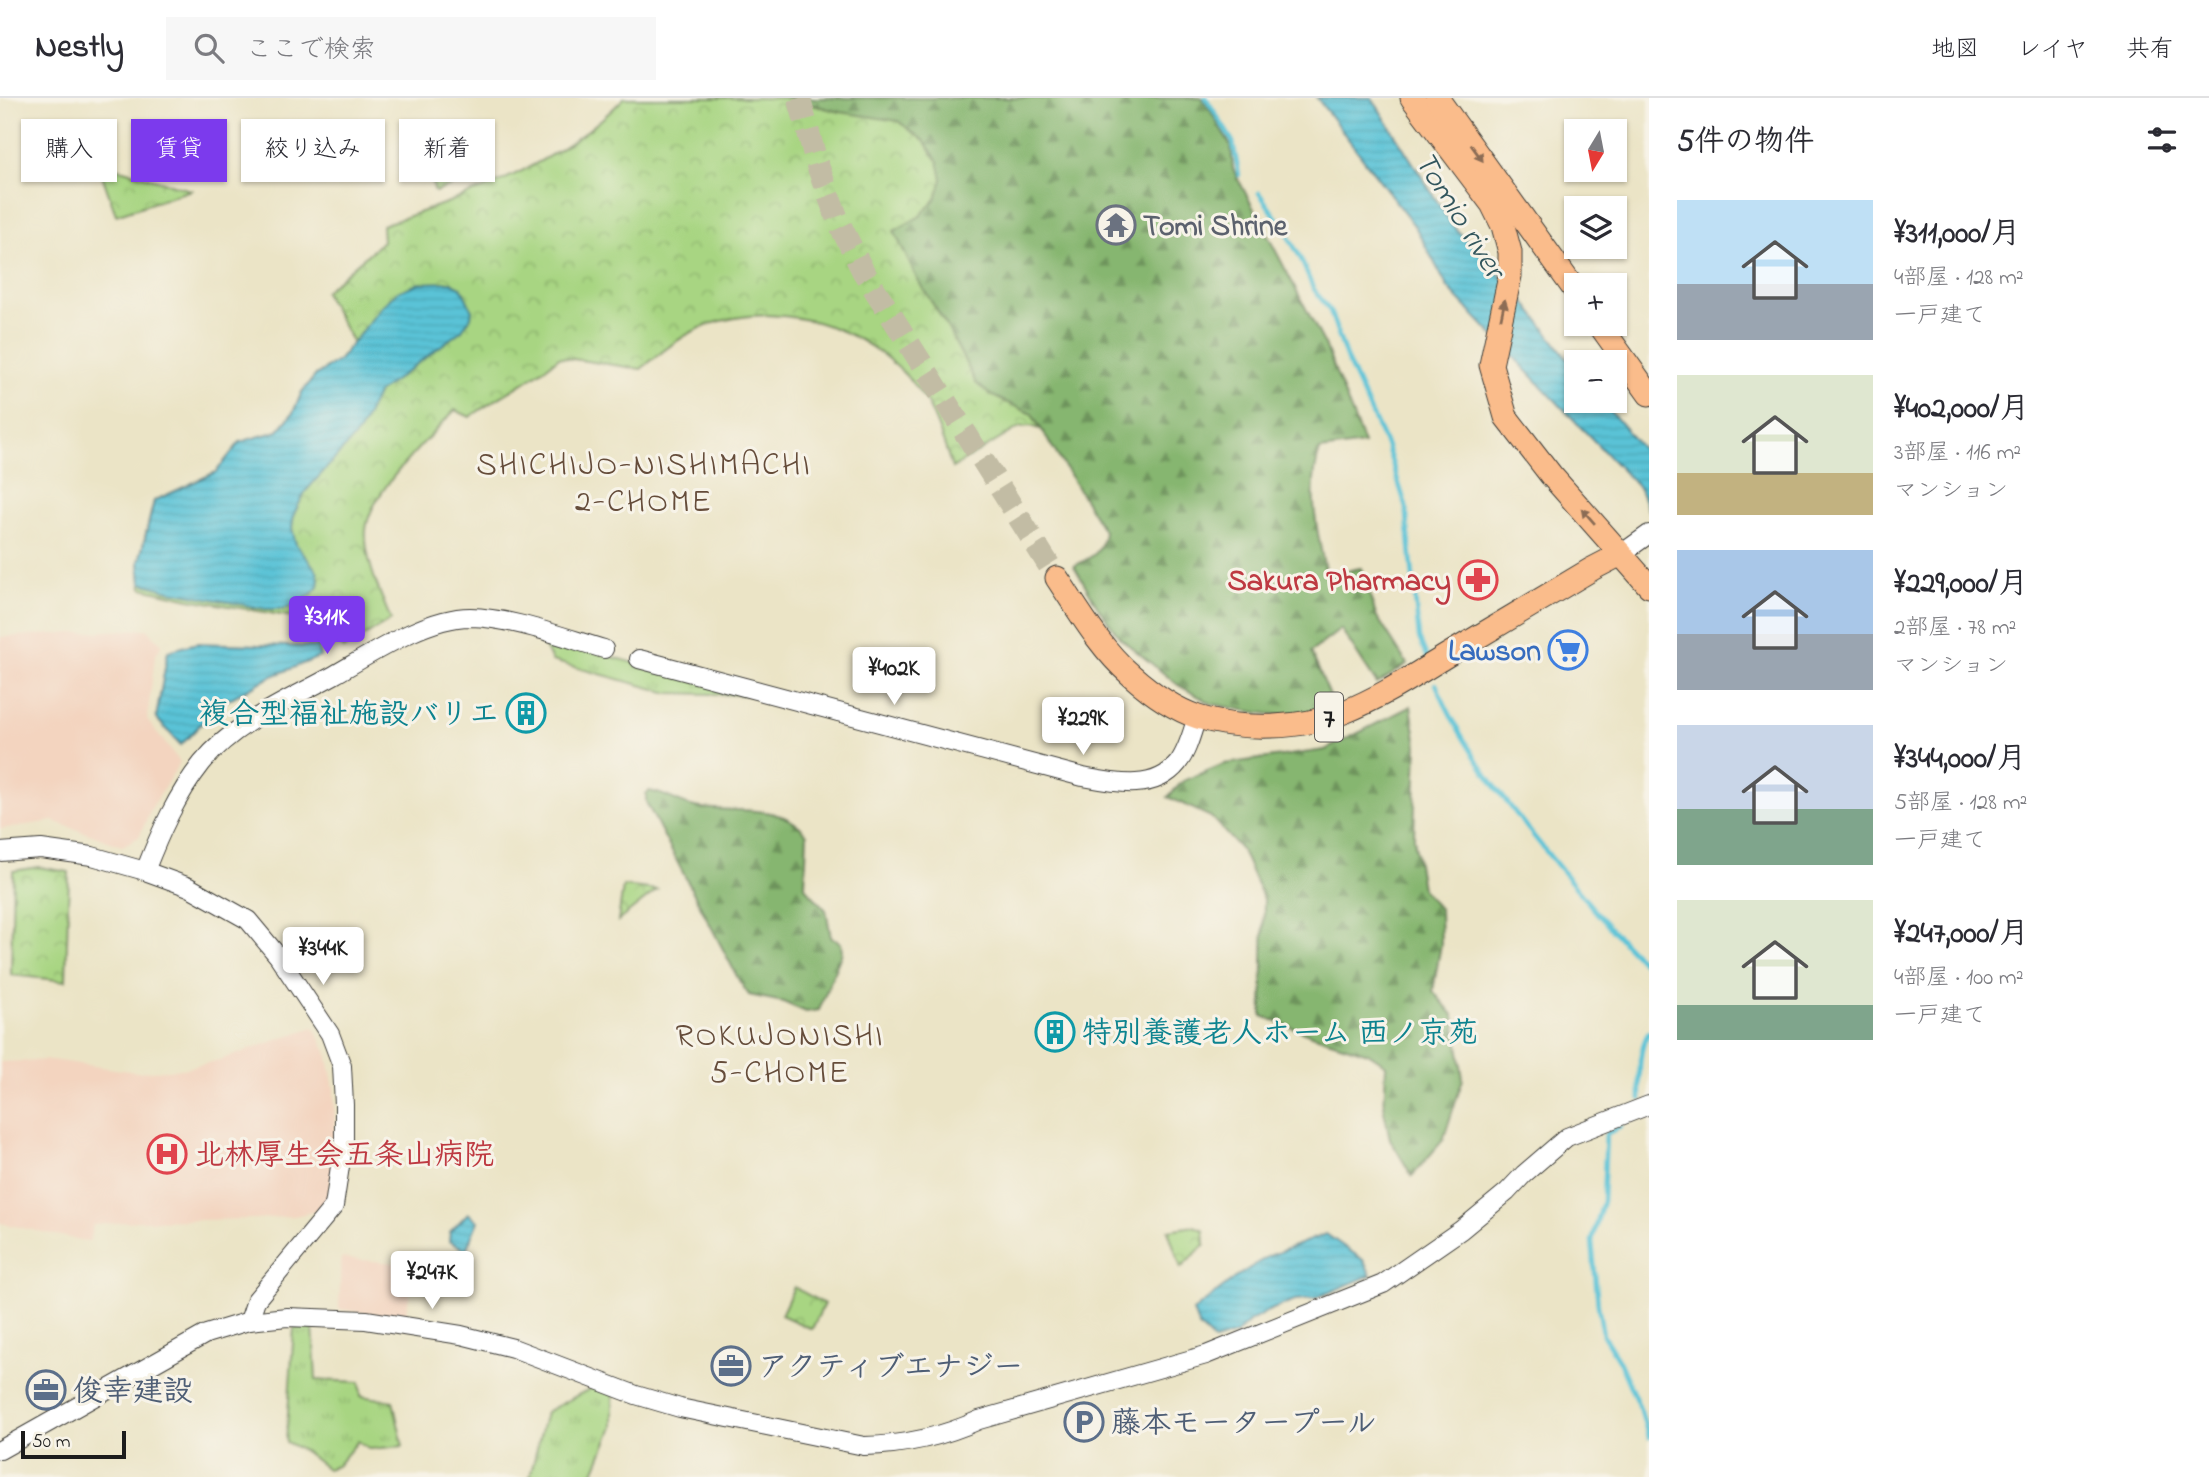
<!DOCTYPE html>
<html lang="ja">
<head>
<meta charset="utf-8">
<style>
	body { margin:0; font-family:"Indie Flower","Klee One",sans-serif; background:#f7f7f7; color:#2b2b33; height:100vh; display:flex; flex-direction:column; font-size:26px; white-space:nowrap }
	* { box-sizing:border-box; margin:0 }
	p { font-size:23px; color:#7c7c81 }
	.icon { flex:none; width:38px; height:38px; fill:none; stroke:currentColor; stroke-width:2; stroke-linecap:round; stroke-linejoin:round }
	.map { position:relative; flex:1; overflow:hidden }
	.side { display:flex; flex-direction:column; background:#fff; width:560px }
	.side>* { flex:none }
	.hud { position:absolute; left:21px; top:21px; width:665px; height:63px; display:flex; gap:14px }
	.needle { width:46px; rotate:190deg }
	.fabs { position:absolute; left:1564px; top:21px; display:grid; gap:14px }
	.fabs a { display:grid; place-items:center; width:63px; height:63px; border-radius:0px; background:#fff; box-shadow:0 2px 5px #0004; font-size:35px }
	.scale { position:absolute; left:21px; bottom:18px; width:105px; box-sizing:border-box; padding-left:7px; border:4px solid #1c1c1c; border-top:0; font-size:19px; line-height:24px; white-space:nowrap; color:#1c1c1c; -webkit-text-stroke:5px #f7f3e8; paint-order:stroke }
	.price { position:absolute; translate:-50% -60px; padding:0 16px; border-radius:7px; background:#fff; color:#222; font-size:23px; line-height:46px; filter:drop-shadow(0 2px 4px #0008) }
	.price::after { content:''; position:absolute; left:50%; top:42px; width:21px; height:16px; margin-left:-10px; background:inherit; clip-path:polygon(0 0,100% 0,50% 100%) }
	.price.on { background:#7c3aed; color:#fff }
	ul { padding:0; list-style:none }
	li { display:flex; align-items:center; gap:21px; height:175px; padding:0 28px }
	li span { display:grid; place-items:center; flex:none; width:196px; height:140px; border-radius:0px; color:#555 }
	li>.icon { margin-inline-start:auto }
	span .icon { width:84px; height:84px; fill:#fffc; stroke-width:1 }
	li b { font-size:30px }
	h2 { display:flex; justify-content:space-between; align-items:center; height:84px; padding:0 28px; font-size:30px }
	.chip { padding:0 24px; border-radius:0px; background:#fff; box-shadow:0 2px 5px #0004; font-size:24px; line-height:63px }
	.chip.on { background:#7c3aed; color:#fff }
	header { display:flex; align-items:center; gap:42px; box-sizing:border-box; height:98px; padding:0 35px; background:#fff; border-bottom:2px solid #e1e1e2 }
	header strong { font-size:33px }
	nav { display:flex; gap:38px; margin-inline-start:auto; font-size:24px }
	.search { width:490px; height:63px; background:#f7f7f7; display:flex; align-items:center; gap:18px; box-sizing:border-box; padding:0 24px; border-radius:0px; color:#7c7c81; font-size:26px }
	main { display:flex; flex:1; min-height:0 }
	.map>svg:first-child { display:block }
</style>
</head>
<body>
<header>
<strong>Nestly</strong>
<div class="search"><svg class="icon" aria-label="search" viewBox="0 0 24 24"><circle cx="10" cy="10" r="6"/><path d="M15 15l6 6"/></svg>ここで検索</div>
<nav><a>地図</a><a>レイヤ</a><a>共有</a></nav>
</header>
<main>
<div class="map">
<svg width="1649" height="1379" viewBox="0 0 1649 1379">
	<defs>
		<pattern id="grass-tufts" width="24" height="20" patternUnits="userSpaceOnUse" patternTransform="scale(1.75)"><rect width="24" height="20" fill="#a8d582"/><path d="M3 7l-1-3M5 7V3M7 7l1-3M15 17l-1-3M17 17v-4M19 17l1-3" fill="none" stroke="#90b670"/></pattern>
		<pattern id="forest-firs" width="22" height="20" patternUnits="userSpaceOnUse" patternTransform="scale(1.75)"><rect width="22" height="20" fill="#86b670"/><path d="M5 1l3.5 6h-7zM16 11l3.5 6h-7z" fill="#6d935b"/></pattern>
		<pattern id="park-crowns" width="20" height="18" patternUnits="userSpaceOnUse" patternTransform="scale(1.75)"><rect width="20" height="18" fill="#a8d582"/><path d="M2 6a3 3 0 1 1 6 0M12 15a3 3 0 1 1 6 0" fill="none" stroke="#90b670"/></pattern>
		<pattern id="water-rules" width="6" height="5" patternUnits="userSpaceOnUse" patternTransform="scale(1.75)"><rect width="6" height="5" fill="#5ac3d7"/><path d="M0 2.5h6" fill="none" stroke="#4ea7b8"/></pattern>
	</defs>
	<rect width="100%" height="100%" fill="#f7f3e8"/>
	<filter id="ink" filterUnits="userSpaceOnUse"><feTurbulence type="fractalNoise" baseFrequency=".0143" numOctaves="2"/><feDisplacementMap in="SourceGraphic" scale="14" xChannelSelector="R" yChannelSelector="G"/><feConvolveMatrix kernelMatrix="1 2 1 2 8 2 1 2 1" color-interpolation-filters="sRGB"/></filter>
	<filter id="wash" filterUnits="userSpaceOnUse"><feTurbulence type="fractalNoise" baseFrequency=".00686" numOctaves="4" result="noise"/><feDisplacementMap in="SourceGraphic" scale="28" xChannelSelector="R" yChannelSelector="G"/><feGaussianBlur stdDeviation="1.57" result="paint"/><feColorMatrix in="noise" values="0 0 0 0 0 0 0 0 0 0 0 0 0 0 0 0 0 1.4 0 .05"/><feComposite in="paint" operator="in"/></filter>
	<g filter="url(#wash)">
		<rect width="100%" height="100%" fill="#ebe4c6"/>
		<!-- built -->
		<g fill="#f3d4bf">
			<polygon points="147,531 162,546 155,558 147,622 180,664 152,709 139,739 122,748 53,723 0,731 0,539"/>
			<polygon points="314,929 327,955 334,991 335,1033 332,1079 325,1111 295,1118 255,1121 137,1123 93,1127 89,1144 0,1125 0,964 51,962 136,974 182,971 220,962"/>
			<polygon points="341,1160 416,1167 405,1218 382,1217 339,1211"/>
		</g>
		<!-- grass -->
		<g fill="url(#grass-tufts)" stroke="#62784f" stroke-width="2">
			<polygon points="540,539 751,597 669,595 552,563"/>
			<polygon points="313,1228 316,1282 360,1284 361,1298 393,1303 403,1348 370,1351 358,1343 337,1368 327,1371 304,1353 286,1344 294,1230"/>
			<polygon points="593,1289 613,1296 613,1329 592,1379 530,1379 546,1314"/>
		</g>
		<!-- forest -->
		<g fill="url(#forest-firs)" stroke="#516946" stroke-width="2">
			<path d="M 784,0 L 1203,0 L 1231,48 L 1233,71 L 1325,247 L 1364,346 L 1320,352 C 1306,393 1318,435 1326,477 L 1361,470 L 1376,517 L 1407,566 L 1377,586 L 1341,531 L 1311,554 L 1333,605 L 1307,615 L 1279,617 L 1254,614 L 1212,606 L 1178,587 L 1120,540 L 1098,509 L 1074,468 C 1093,458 1102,456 1104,433 L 1032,316 L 990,297 L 976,285 L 946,227 L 917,181 L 894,133 L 920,118 L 840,14 Z"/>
			<polygon points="1411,608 1417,648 1414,740 1422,791 1440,812 1441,846 1433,893 1454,918 1463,981 1443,1042 1412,1078 1390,1041 1384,1013 1386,967 1368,955 1312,937 1262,918 1264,802 1242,753 1211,719 1168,699 1183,683 1224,666 1325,652"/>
			<path d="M 649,693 C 666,695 679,706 695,709 C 731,716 781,703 807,736 L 805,789 L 826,812 L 831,839 L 841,845 L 842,854 L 819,912 L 806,914 L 783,904 L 749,897 L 740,884 L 646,704 L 646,696 Z"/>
		</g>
		<!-- park -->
		<g fill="url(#park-crowns)" stroke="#62784f" stroke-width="2">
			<path d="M 624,0 L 784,0 L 840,14 L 898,23 L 924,43 L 938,63 L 942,81 L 936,101 L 920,118 L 894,133 L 917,181 L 946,227 L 976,285 L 990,297 L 1032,316 L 1040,331 L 1031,328 L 1020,329 L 952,370 C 945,348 938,325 927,305 C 882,233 788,199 708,227 C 682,236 662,254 641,271 L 559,259 C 532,283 499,298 470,319 L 455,312 C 429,340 368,395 366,433 C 364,461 381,497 391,522 L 343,551 L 329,528 L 316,523 L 189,501 L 142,490 L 139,464 L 154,403 L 216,374 L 240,344 L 278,333 L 293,315 L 302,294 L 316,277 L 339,262 L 353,245 L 324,194 L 383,143 L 382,127 C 469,98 559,68 624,0 Z"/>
			<polygon points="480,63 485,76 435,94 431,81"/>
			<polygon points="110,68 191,92 116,117 100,71"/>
			<polygon points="38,769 69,774 66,883 11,877 13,773"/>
			<polygon points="623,788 657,792 618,823"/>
			<polygon points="1194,1128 1204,1132 1205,1146 1181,1170 1168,1132"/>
			<polygon points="794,1189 824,1206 812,1231 781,1217"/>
		</g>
		<!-- water -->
		<g fill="url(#water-rules)" stroke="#3b707a" stroke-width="2">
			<polygon points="1317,0 1372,0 1452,127 1520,198 1577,273 1577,303 1602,303 1649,359 1649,414 1640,391 1448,190 1416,130"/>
			<polygon points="451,184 461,189 472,212 471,219 462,232 377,296 359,334 305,394 294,416 292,430 296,446 317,473 319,481 318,489 311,497 295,507 283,511 266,511 170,493 141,485 139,464 154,403 216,374 240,344 278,333 293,315 302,294 316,277 339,262 382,208 397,194 419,185"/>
			<polygon points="197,545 318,549 320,559 270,579 220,606 181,647 156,620 168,553"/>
			<polygon points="468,1115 478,1123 466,1152 449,1143 450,1134"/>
			<polygon points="1326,1136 1363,1162 1371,1177 1316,1200 1295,1202 1268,1213 1249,1224 1236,1236 1214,1243 1199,1229 1193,1213 1242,1175 1269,1158"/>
		</g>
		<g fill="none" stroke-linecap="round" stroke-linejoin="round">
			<!-- stream -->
			<g stroke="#5ac3d7" stroke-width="4.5">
				<polyline points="1206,0 1233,44 1239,77"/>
				<polyline points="1259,95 1281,126 1300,159 1313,190 1330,213 1347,262 1387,349 1406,408 1419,540 1427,559"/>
				<path d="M 1436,586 C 1464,653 1508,707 1554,763 C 1584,800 1614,837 1649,870"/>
				<path d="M 1640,1001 C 1640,980 1637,953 1649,934"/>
				<polyline points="1621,1029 1606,1036 1603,1103 1592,1143 1598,1207 1603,1237 1619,1263 1640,1311 1649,1339"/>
			</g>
		</g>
	</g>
	<g filter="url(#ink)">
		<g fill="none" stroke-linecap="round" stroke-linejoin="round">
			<!-- primary-tunnel -->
			<polyline stroke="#c2bca4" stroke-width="23" stroke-dasharray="23 11" stroke-linecap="butt" points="799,0 817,66 839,125 863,173 1057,480"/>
			<!-- tertiary casing -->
			<g stroke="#3b3a36" stroke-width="20">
				<g id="tertiary">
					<polyline points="1621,456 1649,436"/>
					<path d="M 639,561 L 1083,679 C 1115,685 1155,694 1178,665 C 1188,652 1192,634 1197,619"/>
					<polyline points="0,754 41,751 92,758 145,773 189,789 248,822 278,858 330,936 342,968 344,1007 344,1042 334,1108 256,1202 249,1223"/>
					<path d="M 145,773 C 160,735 176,698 202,665 C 235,624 289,602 334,577 C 371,556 427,519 470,519 C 513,520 563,539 604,551"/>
					<path d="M 0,1352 L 206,1236 L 249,1223 L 287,1219 L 366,1222 L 461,1237 L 513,1250 L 636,1297 L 680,1310 L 864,1348 C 905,1347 942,1339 979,1322 L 1206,1257 L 1383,1186 L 1461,1132 L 1507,1094 L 1524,1076 L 1567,1039 L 1649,1007"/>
				</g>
			</g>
			<!-- primary casing -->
			<g stroke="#3b3a36" stroke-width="25">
				<g id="primary">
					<polyline points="1412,0 1492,106 1503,128 1510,154 1510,178 1491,267 1506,319 1551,377 1649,488"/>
					<polyline points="1437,0 1577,195"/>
					<polyline points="1599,226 1649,296"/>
					<path d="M 1057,480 C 1079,513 1100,550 1131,577 C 1149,593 1174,611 1198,619 C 1242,633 1301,631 1344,614 C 1382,599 1416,576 1451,555 C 1498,527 1545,499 1592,471 L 1621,456"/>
				</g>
			</g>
			<!-- tertiary -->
			<use href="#tertiary" stroke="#fff" stroke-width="18"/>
			<!-- primary -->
			<use href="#primary" stroke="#fabc8b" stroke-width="23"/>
		</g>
		<!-- one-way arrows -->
		<defs><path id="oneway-solid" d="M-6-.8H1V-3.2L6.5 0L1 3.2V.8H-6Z" transform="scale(1.75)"/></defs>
		<g fill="#8b6c54">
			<use href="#oneway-solid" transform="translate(1477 55) rotate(54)"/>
			<use href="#oneway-solid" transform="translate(1503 211) rotate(-78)"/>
			<use href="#oneway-solid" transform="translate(1588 418) rotate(-131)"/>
		</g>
	</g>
	<!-- icons -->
	<defs>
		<g id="temple-ring" transform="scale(2.0125)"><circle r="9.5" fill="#f7f3e8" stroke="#6b7280" stroke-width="1.5"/><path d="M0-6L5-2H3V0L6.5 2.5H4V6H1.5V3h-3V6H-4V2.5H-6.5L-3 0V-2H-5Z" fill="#6b7280"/></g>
		<g id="pharmacy-ring" transform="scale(2.0125)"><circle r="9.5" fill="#f7f3e8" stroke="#e0444e" stroke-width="1.5"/><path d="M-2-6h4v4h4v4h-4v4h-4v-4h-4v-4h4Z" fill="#e0444e"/></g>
		<g id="supermarket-ring" transform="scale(2.0125)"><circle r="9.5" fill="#f7f3e8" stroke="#3f7fe0" stroke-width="1.5"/><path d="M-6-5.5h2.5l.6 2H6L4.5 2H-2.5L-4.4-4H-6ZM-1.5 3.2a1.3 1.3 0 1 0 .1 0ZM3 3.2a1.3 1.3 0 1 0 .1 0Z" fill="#3f7fe0"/></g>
		<g id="building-ring" transform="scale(2.0125)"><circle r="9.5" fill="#f7f3e8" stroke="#0f9aa8" stroke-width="1.5"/><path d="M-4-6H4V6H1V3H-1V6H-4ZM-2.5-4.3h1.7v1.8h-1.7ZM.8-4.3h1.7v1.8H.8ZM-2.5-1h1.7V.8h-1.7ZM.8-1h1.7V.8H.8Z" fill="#0f9aa8"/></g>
		<g id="hospital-ring" transform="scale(2.0125)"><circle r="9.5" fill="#f7f3e8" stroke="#e0444e" stroke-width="1.5"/><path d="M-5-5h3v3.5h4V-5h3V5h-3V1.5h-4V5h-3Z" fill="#e0444e"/></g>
		<g id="office-ring" transform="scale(2.0125)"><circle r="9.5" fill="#f7f3e8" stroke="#5c6f8a" stroke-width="1.5"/><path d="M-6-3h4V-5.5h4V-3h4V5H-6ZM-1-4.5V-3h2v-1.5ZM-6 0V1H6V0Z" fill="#5c6f8a"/></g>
		<g id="parking-ring" transform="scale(2.0125)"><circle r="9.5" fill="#f7f3e8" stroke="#5c6f8a" stroke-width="1.5"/><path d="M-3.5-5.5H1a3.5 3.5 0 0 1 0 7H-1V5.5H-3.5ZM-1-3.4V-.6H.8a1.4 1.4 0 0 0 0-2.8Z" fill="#5c6f8a"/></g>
	</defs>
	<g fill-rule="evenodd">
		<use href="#temple-ring" x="1116" y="127"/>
		<use href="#pharmacy-ring" x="1478" y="482"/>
		<use href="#supermarket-ring" x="1568" y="552"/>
		<use href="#building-ring" x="526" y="615"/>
		<use href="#building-ring" x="1055" y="934"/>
		<use href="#hospital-ring" x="167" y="1056"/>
		<use href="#office-ring" x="731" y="1268"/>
		<use href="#office-ring" x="46" y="1292"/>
		<use href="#parking-ring" x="1084" y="1324"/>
	</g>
	<g text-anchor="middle" stroke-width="6" stroke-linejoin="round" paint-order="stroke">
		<!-- shield labels -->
		<rect fill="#f7f3e8" stroke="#5e5c59" stroke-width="2" x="1315" y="594.5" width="28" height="49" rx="5"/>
		<g font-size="28" font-weight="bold" fill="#1c1c1c">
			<text x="1329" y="629">7</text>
		</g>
		<!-- worship labels -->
		<g font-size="30" font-weight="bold" fill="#5b616d" stroke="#f7f3e8" text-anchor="start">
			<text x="1143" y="137">Tomi Shrine</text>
		</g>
		<!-- health labels -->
		<g font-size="30" font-weight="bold" fill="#be3a42" stroke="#f7f3e8" text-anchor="end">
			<text x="1451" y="492">Sakura Pharmacy</text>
			<text x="194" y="1066" text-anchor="start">北林厚生会五条山病院</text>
		</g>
		<!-- shop labels -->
		<g font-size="30" font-weight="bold" fill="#366cbe" stroke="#f7f3e8" text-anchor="end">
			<text x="1541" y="562">Lawson</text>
		</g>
		<!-- culture labels -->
		<g font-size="30" font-weight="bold" fill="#0d838f" stroke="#f7f3e8" text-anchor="end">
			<text x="499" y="625">複合型福祉施設バリエ</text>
			<text x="1082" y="944" text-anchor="start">特別養護老人ホーム 西ノ京苑</text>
		</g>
		<!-- service labels -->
		<g font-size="30" font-weight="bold" fill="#4e5e75" stroke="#f7f3e8" text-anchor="start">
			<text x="758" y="1278">アクティブエナジー</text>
			<text x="73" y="1302">俊幸建設</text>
			<text x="1111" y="1334">藤本モータープール</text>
		</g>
		<!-- water labels -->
		<g font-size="32" font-style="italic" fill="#32565d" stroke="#f7f3e8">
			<text transform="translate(1461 116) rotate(58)" y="11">Tomio river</text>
		</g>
		<!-- neighbourhood labels -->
		<g font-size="32" letter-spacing="2" fill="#654c3a" stroke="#f7f3e8">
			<text x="644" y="376">SHICHIJO-NISHIMACHI<tspan x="644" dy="37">2-CHOME</tspan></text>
			<text x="780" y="947">ROKUJONISHI<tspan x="780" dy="37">5-CHOME</tspan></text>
		</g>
	</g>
</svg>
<div class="fabs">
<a><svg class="needle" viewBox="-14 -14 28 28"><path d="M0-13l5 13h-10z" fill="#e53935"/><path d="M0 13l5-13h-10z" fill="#7c7c81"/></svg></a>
<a><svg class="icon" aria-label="layers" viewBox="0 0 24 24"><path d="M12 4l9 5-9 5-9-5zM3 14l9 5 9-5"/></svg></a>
<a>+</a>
<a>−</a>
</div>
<div class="scale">50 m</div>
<b class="price on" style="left:327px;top:558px">¥311K</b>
<b class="price" style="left:894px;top:609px">¥402K</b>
<b class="price" style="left:1083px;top:659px">¥229K</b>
<b class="price" style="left:323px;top:889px">¥344K</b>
<b class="price" style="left:432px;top:1213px">¥247K</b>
<div class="hud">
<a class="chip">購入</a>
<a class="chip on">賃貸</a>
<a class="chip">絞り込み</a>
<a class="chip">新着</a>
</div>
</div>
<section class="side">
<h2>5件の物件<svg class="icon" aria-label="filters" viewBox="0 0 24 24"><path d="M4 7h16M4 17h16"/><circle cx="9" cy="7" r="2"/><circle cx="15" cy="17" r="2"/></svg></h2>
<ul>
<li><span style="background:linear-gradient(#bfe0f5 60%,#9aa5b1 0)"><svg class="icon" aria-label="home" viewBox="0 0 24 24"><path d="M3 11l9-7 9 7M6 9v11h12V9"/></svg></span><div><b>¥311,000/月</b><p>4部屋 · 128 m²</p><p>一戸建て</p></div></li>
<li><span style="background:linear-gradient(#dfe7d0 70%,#c2b280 0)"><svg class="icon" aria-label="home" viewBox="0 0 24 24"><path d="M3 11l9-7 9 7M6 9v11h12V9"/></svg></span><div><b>¥402,000/月</b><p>3部屋 · 116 m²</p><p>マンション</p></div></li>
<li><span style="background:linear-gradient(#a9c7e8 60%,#9aa5b1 0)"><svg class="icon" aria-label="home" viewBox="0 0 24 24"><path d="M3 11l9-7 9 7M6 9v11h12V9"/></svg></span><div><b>¥229,000/月</b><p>2部屋 · 78 m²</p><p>マンション</p></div></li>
<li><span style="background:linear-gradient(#c9d6e8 60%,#7fa58c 0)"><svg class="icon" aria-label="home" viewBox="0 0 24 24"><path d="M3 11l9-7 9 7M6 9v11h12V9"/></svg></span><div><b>¥344,000/月</b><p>5部屋 · 128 m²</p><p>一戸建て</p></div></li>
<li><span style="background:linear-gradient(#dfe7d0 75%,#7fa58c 0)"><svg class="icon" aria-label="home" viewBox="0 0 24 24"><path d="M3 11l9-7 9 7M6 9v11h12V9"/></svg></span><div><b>¥247,000/月</b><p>4部屋 · 100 m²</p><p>一戸建て</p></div></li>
</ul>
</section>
</main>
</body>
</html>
